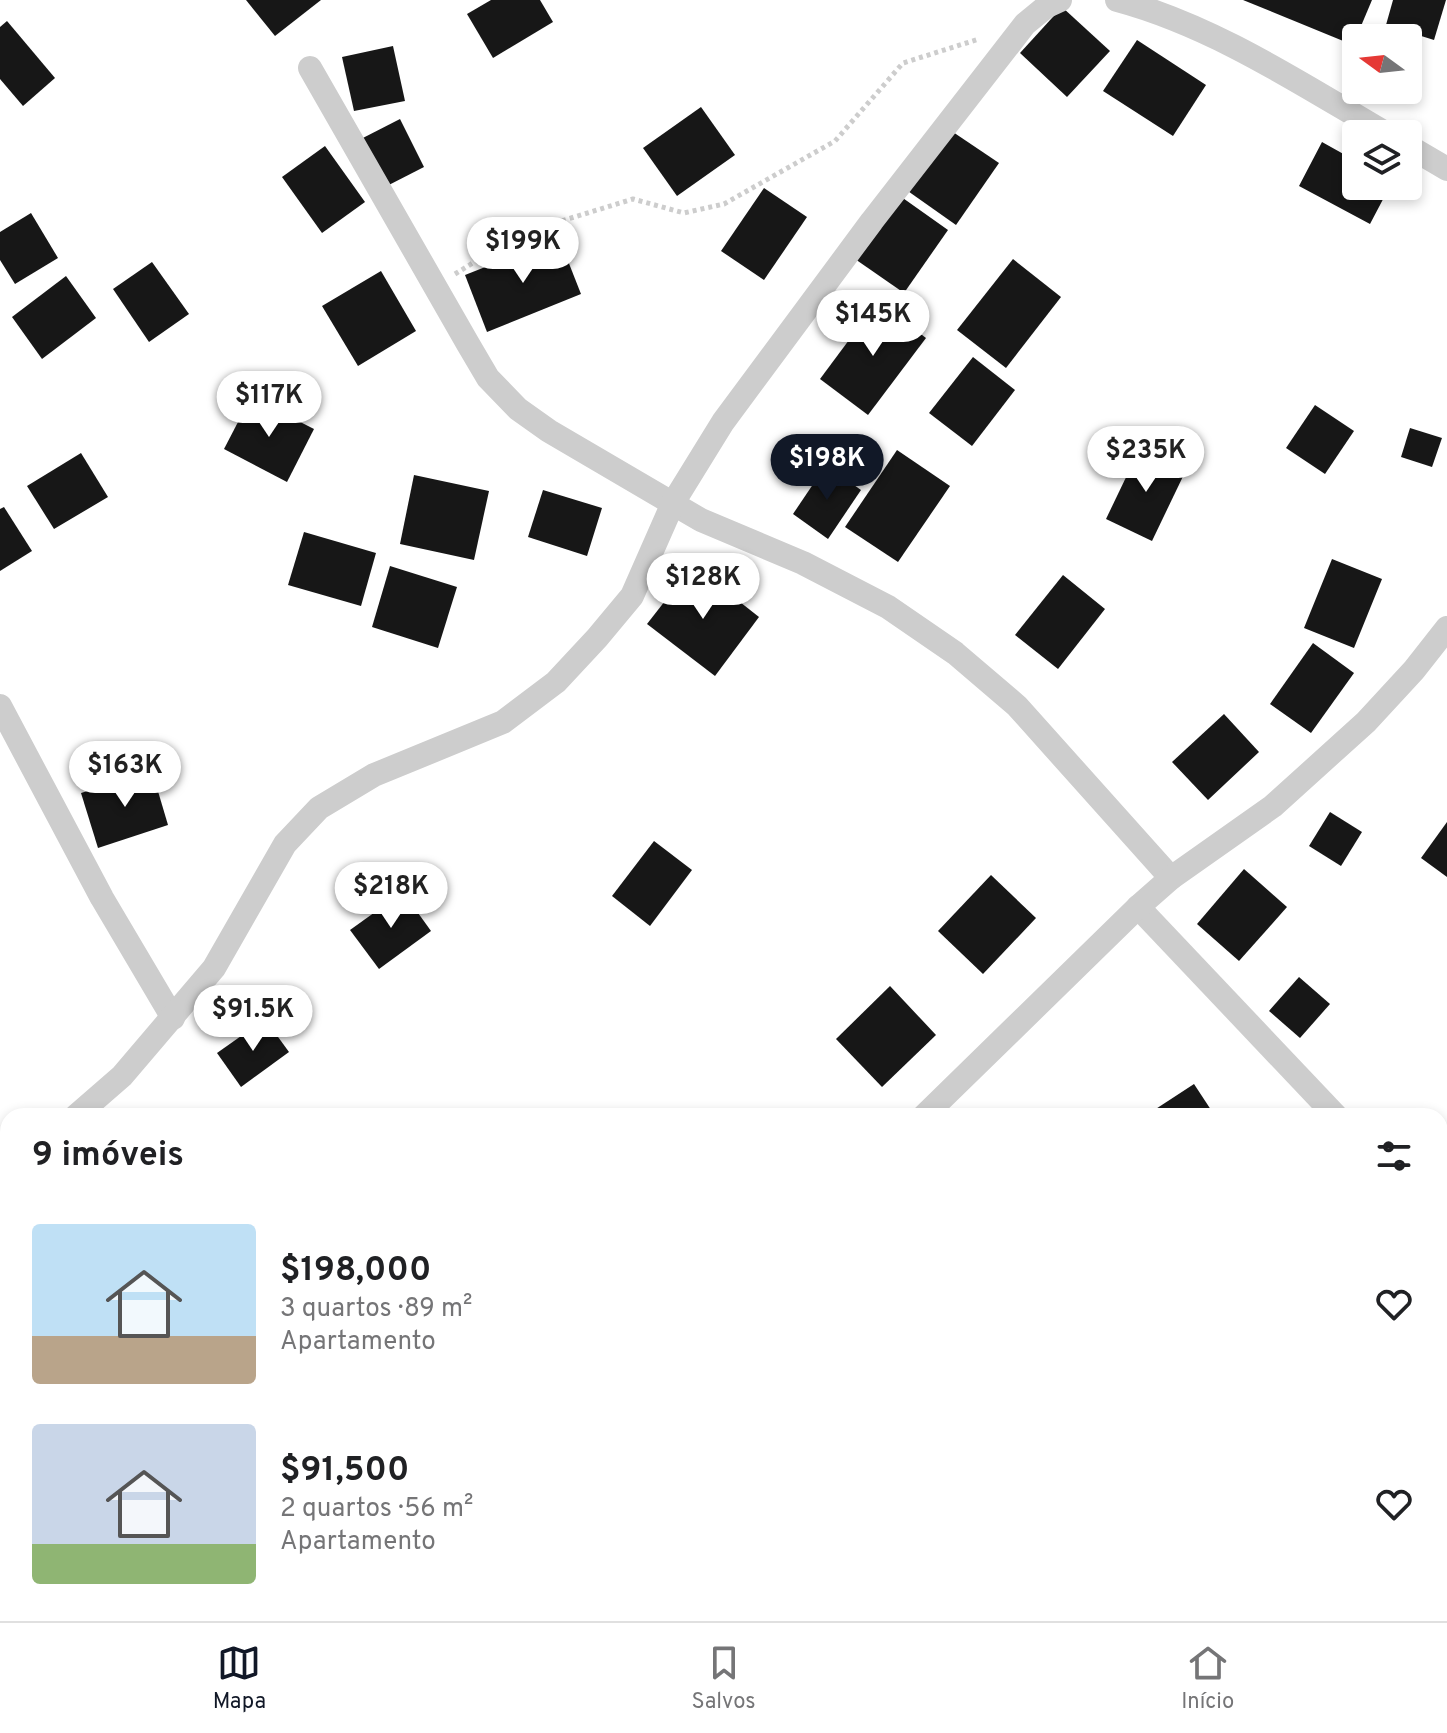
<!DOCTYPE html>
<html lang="pt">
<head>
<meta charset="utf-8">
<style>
	body { margin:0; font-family:Overpass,sans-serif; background:#f2f2f2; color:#202124; height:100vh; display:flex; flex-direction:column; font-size:30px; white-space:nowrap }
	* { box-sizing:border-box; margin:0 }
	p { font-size:26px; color:#757577 }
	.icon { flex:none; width:44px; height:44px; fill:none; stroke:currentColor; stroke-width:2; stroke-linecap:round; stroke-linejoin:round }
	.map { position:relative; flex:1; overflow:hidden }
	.drawer { position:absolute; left:0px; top:1108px; width:1448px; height:514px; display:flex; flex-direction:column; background:#fff; border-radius:24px 24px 0 0; box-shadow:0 4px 12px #0003 }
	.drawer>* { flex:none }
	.needle { width:52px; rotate:285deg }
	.buttons { position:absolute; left:1342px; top:24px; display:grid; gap:16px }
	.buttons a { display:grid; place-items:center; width:80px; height:80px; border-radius:8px; background:#fff; box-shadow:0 4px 12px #0003; font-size:40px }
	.price { position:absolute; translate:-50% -68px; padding:0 18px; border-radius:28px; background:#fff; color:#222; font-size:26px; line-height:52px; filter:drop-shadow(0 2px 4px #0008) }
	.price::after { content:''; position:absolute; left:50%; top:48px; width:24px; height:18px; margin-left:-12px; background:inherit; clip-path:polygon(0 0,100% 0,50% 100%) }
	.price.selected { background:#111827; color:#fff }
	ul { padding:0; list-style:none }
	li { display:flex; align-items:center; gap:24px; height:200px; padding:0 32px }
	li span { display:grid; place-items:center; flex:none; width:224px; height:160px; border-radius:8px; color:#555 }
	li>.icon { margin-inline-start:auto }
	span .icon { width:96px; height:96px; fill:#fffc; stroke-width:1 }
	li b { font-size:34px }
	h2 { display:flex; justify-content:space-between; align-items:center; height:96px; padding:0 32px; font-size:34px }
	.dock { display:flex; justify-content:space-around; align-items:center; height:112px; border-top:2px solid #e0e0e0; background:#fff; font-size:22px; color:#757577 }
	.dock a { display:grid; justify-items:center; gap:4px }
	.dock .selected { color:#111827 }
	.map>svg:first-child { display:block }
</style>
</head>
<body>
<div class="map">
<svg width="1447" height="1621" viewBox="0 0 1447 1621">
	<rect width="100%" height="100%" fill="#fff"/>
	<!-- building -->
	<g fill="#171717">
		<polygon points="246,0 321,0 275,36"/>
		<polygon points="491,0 540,0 553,22 493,58 467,14"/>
		<polygon points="1243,0 1372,0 1353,45"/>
		<polygon points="1393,0 1446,0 1434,40 1386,25"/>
		<polygon points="1062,7 1110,51 1067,97 1020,53"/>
		<polygon points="7,21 55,78 23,106 0,79 0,27"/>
		<polygon points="1137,40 1206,85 1173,136 1103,91"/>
		<polygon points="393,46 405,101 354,111 342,57"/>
		<polygon points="701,107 735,155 677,196 643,148"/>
		<polygon points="400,119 424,167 381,189 357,141"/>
		<polygon points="947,128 999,163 956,225 905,189"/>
		<polygon points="1322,142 1356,161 1356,186 1390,186 1370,224 1299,186"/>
		<polygon points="325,146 365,202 322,233 282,177"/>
		<polygon points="764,188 807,217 764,280 721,251"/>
		<polygon points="900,196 948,230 904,293 855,259"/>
		<polygon points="31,213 58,258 15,284 0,260 0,232"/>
		<polygon points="559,238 581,294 487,332 465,275"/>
		<polygon points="1013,259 1061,297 1006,368 957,330"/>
		<polygon points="152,262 189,314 149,342 113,289"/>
		<polygon points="381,271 416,331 358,366 322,306"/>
		<polygon points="66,276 96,318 42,359 12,317"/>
		<polygon points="878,301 926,338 868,415 820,379"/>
		<polygon points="973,357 1015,390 972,446 929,413"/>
		<polygon points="251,397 314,429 287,482 224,449"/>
		<polygon points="1315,405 1354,431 1325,474 1286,448"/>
		<polygon points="1410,428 1442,438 1432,467 1401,457"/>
		<polygon points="1141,446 1187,468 1152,541 1106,519"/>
		<polygon points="897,450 950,486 898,562 845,527"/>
		<polygon points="81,453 108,497 54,529 27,486"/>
		<polygon points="826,465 861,490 828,539 793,514"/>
		<polygon points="414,475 489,491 474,560 400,544"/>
		<polygon points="543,490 602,508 587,556 528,537"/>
		<polygon points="4,507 32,551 0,571 0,509"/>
		<polygon points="304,532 376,553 361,606 288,585"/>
		<polygon points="1332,559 1382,579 1354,648 1304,628"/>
		<polygon points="693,565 759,617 715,676 647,624"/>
		<polygon points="390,566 457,587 438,648 372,627"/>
		<polygon points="1063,575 1105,609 1058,669 1015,635"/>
		<polygon points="1313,643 1354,673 1311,733 1270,704"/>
		<polygon points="1224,714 1259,752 1208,800 1172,762"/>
		<polygon points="152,771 168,825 98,848 81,793"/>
		<polygon points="1330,812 1362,832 1341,866 1309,846"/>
		<polygon points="1447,822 1447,877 1421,858"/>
		<polygon points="654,841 692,870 650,926 612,896"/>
		<polygon points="1244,869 1287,907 1239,961 1197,924"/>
		<polygon points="991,875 1036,918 983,974 938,931"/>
		<polygon points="403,892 431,931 379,969 350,930"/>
		<polygon points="1299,977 1330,1004 1300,1038 1269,1011"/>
		<polygon points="890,986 936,1035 882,1087 836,1039"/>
		<polygon points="265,1019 289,1052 241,1087 217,1053"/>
		<polygon points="1194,1084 1215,1116 1145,1116"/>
		<polygon points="8,1258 8,1308 0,1312 0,1262"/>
		<polygon points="1440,1358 1447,1367 1447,1376 1440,1382"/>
		<polygon points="1447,1421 1447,1446 1440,1435 1440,1426"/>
		<polygon points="322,1614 402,1614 394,1621 321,1621 318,1617"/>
		<polygon points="542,1614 599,1614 594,1621 538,1621"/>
		<polygon points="909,1614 977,1614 971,1621 904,1621"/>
	</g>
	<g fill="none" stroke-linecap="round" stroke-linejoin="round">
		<!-- path -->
		<polyline stroke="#cdcdcd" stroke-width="5" stroke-dasharray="4 4" stroke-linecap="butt" points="455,274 497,248 545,226 633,199 684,213 724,204 835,141 903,63 979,39"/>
		<!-- minor -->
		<g stroke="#cdcdcd" stroke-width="24">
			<path d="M 1117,0 C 1214,26 1301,84 1387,134"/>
			<polyline points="310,68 468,344 488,378 518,409 549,431 701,520 803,563 888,607 955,653 1017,706 1171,878"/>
			<polyline points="1408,146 1447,169"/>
			<polyline points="0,706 102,898 173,1018"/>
			<polyline points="1138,907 1336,1116"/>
			<polyline points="76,1116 122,1076 214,968 285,844 319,808 374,775 503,722 556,682 597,638 632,596 673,503 723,422 872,221 1025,24 1047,6 1060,0"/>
			<polyline points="924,1116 1138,907 1171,878 1273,806 1366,722 1414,670 1447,628"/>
			<polyline points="0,1160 8,1155"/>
			<polyline points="1440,1226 1447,1233"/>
			<polyline points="453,1621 460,1614"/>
			<polyline points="856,1621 859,1614"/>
		</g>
	</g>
</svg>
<div class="buttons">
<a><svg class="needle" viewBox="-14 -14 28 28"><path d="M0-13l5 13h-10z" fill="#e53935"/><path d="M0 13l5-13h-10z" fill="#757577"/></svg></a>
<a><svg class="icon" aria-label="layers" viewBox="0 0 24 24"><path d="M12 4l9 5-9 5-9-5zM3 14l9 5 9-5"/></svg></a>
</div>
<b class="price" style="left:523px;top:285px">$199K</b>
<b class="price" style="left:873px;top:358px">$145K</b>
<b class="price" style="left:269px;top:439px">$117K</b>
<b class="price" style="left:1146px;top:494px">$235K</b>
<b class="price selected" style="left:827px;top:502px">$198K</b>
<b class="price" style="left:703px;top:621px">$128K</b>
<b class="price" style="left:125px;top:809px">$163K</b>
<b class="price" style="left:391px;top:930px">$218K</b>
<b class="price" style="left:253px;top:1053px">$91.5K</b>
<section class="drawer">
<h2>9 imóveis<svg class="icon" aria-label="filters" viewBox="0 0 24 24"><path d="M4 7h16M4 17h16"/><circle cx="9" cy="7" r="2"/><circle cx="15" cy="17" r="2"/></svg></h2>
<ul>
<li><span style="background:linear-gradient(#bfe0f5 70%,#b9a48a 0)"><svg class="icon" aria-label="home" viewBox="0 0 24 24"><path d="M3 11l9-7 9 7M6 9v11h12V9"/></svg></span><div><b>$198,000</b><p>3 quartos · 89 m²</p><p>Apartamento</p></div><svg class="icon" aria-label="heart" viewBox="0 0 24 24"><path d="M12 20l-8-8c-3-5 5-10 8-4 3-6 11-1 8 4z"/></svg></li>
<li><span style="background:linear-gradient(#c9d6e8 75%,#8fb573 0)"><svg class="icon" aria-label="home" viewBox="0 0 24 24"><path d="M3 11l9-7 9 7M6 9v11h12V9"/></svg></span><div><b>$91,500</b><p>2 quartos · 56 m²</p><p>Apartamento</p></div><svg class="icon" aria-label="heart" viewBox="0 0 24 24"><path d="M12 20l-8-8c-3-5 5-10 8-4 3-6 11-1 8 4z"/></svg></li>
</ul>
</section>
</div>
<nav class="dock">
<a class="selected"><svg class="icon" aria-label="map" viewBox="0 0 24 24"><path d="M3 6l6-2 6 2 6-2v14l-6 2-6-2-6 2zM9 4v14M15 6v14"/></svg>Mapa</a>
<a><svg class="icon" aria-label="saved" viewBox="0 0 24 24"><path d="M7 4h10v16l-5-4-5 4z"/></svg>Salvos</a>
<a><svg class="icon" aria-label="home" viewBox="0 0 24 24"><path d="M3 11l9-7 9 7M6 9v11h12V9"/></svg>Início</a>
</nav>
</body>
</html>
